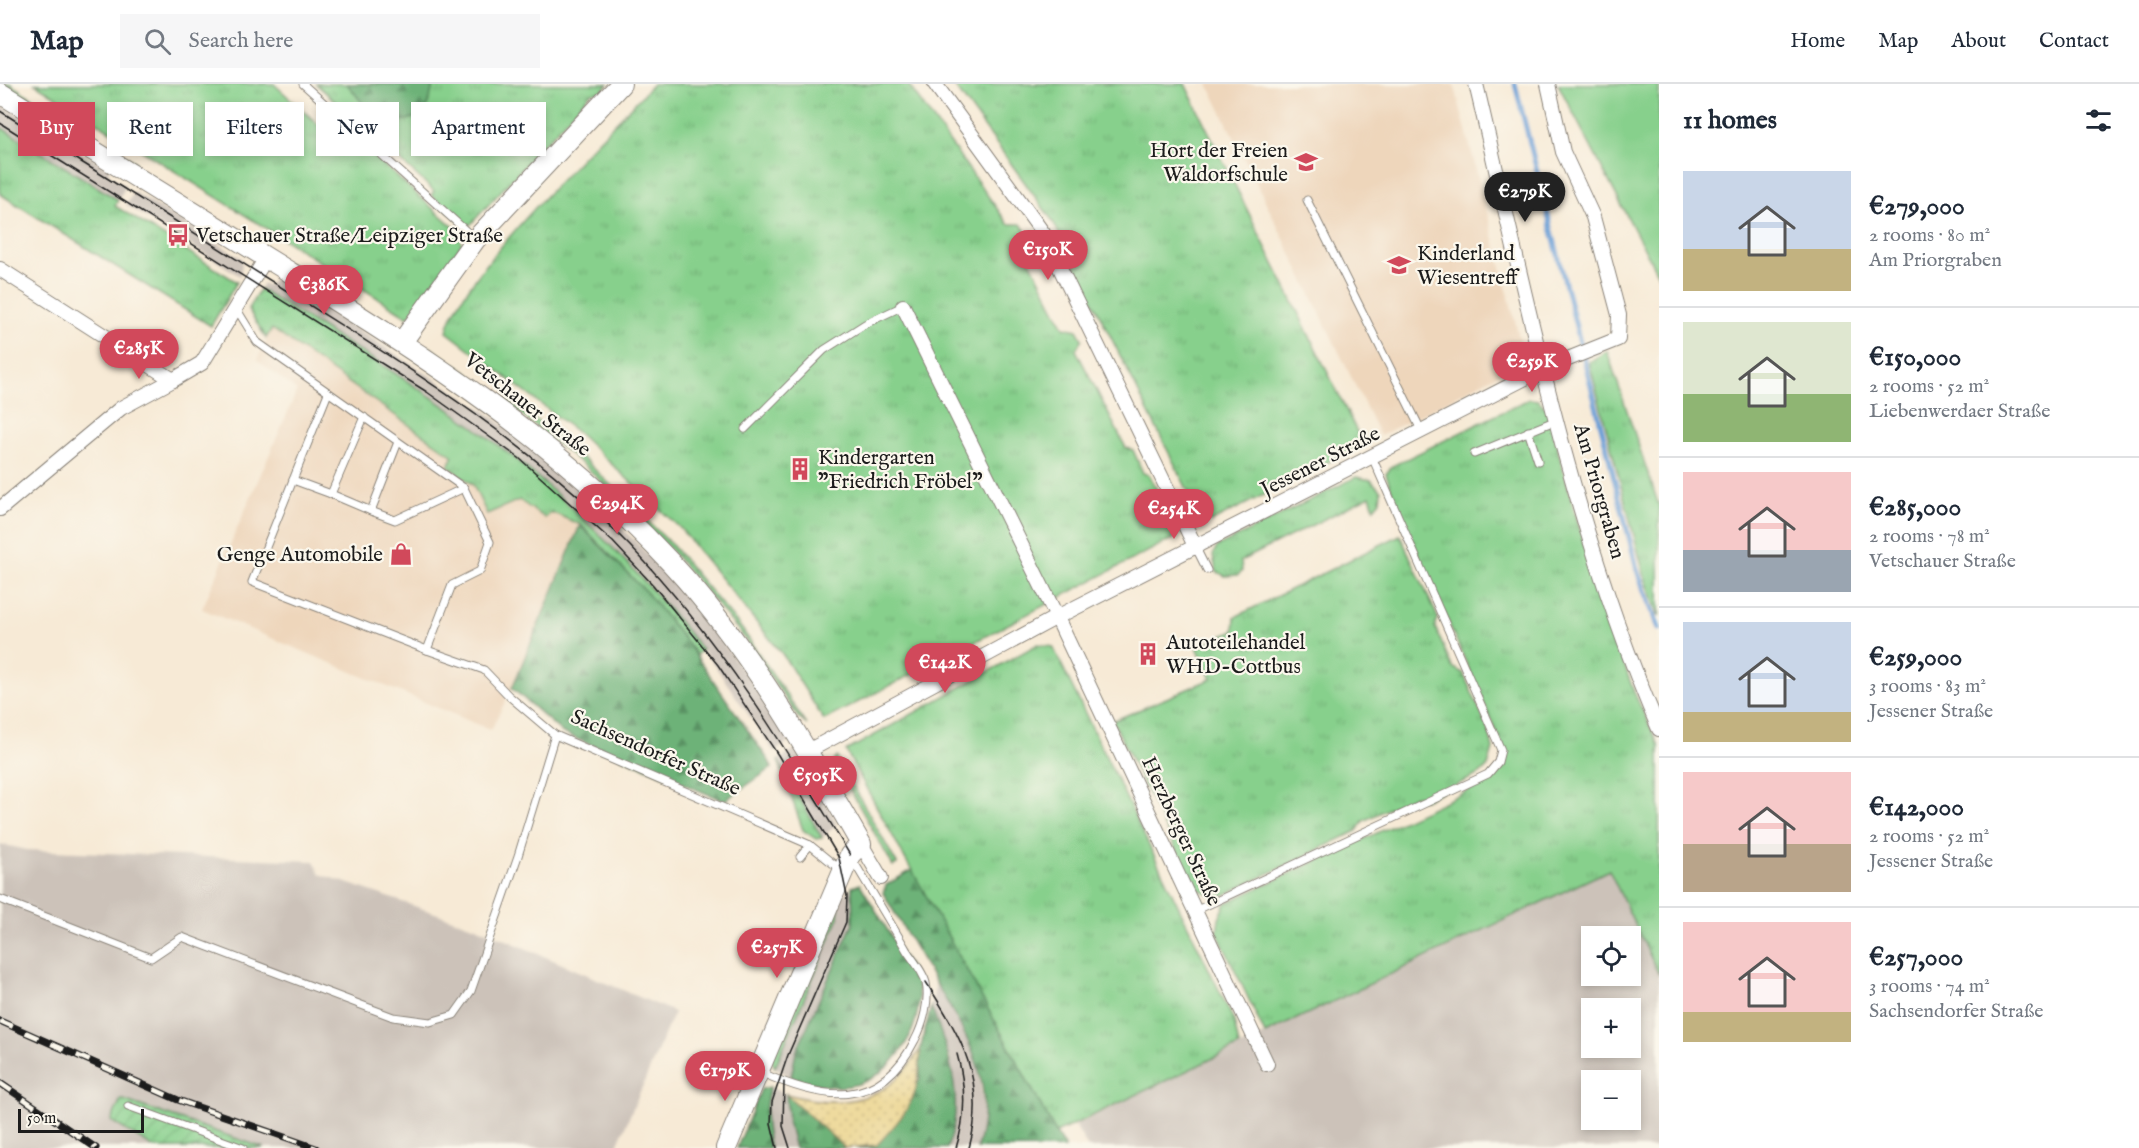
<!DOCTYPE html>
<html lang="en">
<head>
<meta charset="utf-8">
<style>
	body { margin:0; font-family:"IM FELL English",serif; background:#f6f6f7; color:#1f2937; height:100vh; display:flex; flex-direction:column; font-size:22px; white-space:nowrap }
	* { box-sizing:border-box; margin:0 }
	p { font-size:20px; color:#747a83 }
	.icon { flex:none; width:33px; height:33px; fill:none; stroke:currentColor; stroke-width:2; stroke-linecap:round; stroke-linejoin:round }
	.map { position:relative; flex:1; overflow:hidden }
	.details { display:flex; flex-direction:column; background:#fff; width:480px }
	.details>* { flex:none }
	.banner { position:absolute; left:18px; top:18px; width:570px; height:54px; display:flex; gap:12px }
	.buttons { position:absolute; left:1581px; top:842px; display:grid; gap:12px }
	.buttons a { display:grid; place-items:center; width:60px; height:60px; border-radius:0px; background:#fff; box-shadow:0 3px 9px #0003; font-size:30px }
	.scale { position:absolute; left:18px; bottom:15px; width:126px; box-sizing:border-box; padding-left:6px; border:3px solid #1c1c1c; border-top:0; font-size:16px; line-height:21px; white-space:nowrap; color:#1c1c1c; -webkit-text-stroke:4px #fbf7ec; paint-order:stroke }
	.price { position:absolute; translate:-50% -51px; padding:0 14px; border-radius:21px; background:#d1495b; color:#fff; font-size:20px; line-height:39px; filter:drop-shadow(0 2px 3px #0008) }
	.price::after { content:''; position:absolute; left:50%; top:36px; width:18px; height:14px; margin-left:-9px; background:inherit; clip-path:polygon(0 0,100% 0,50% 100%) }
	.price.active { background:#222; color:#fff }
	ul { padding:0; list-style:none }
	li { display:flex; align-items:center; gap:18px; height:150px; padding:0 24px }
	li+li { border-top:2px solid #e0e1e3 }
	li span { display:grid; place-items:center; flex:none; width:168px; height:120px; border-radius:0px; color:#555 }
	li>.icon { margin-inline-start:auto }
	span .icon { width:72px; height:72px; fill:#fffc; stroke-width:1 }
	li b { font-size:26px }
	h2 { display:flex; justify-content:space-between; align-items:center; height:72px; padding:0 24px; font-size:26px }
	.pill { padding:0 21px; border-radius:0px; background:#fff; box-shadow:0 3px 9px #0003; font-size:21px; line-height:54px }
	.pill.active { background:#d1495b; color:#fff }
	header { display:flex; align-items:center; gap:36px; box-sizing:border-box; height:84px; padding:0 30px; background:#fff; border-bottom:2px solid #e0e1e3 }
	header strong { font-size:28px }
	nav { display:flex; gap:33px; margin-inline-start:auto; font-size:21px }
	.search { width:420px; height:54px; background:#f6f6f7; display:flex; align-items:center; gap:15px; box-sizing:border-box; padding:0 21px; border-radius:0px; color:#747a83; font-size:22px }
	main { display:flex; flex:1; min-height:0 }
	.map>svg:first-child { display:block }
</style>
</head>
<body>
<header>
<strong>Map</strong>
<div class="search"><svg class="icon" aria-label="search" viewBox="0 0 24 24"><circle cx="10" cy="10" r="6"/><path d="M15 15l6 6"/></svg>Search here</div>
<nav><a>Home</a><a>Map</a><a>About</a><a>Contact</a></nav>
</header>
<main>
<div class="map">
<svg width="1659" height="1064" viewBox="0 0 1659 1064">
	<defs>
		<pattern id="grass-tufts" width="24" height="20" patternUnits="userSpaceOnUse" patternTransform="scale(1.5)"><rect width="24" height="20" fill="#87d08c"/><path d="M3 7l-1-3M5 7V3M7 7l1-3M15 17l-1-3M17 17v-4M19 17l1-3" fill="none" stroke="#74b278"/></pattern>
		<pattern id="forest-firs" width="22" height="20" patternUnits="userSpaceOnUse" patternTransform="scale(1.5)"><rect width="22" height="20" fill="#6db278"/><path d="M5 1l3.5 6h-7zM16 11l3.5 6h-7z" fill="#599062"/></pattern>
		<pattern id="sand-dots" width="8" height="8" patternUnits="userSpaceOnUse" patternTransform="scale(1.5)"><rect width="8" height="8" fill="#eeda9e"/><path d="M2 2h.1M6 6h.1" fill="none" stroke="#ccba88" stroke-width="1.8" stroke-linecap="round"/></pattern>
		<pattern id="garden-furrows" width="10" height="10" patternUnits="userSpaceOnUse" patternTransform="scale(1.5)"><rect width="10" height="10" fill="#87d08c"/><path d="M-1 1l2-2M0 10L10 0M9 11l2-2" fill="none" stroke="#74b278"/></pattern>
	</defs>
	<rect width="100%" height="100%" fill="#fbf7ec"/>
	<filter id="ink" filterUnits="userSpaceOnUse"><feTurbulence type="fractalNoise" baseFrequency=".0167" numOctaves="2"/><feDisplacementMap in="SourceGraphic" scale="12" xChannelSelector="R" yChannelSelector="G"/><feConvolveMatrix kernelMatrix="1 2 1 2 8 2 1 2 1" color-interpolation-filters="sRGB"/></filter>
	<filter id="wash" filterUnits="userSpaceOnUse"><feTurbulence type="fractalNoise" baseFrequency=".008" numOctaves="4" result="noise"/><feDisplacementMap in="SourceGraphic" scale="24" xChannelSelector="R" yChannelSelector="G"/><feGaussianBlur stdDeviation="1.35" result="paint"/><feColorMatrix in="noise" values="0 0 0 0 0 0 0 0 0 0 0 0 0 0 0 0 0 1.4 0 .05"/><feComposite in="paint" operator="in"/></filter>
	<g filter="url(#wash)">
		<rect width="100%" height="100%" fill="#f7ead6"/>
		<!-- built -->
		<g fill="#eed6bb">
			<polygon points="1208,0 1454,0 1525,276 1380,352"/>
			<polygon points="272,245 454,373 448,382 473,401 487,430 519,416 545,434 550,428 580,441 512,604 491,646 202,525 297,307 257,276"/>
		</g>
		<!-- industrial -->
		<g fill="#ccc2b9" fill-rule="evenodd">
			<polygon points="0,20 110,85 108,90 126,102 118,116 0,43"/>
			<polygon points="134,108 243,175 240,192 126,121"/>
			<polygon points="274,193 484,326 571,396 634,456 697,525 754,601 790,657 774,668 715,582 680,538 650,502 590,440 517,376 472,342 260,205 263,199 268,202"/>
			<polygon points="795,666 835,736 836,741 822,754 778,676"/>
			<polygon points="0,760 27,766 314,777 320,790 476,843 674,928 616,1064 264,1064 122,1015 112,1037 154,1064 0,1064"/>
			<path d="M 1609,786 L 1659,892 L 1659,1064 L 1088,1064 L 1075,1041 ZM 1592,852 L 1630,852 L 1630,891 L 1592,891 ZM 1592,924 L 1630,924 L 1630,963 L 1592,963 ZM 1592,996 L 1630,996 L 1630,1035 L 1592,1035 Z"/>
			<polygon points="852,803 853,839 796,968 791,993 775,983 838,835 839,815"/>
			<polygon points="936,899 967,950 978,983 984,1030 977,1064 947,1064 951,976 931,923"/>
			<polygon points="770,1003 786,1010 788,1037 795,1064 770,1064 764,1042 766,1016"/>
		</g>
		<!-- grass -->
		<g fill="url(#grass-tufts)" stroke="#527654" stroke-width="1.5">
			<polygon points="3,0 10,0 135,78 134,82"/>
			<polygon points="35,0 274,0 331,52 348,49 457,146 462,160 408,233"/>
			<polygon points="316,0 608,0 601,8 591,9 470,141 462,139 431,111 434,107"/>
			<path d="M 653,0 L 908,0 L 1008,140 L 1021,140 L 1027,149 L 1023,163 L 1064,243 L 1077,246 L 1082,255 L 1076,266 L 1126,364 L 1133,366 L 1143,389 L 1149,391 L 1178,445 L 1174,454 L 824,636 L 783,571 L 680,444 L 577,348 L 447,248 C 454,197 611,45 653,0 Z"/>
			<polygon points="953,0 1185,0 1363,360 1211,438 1202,435 1052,136"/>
			<polygon points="0,43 118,116 115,122 237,198 211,242 0,110"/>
			<path d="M 260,205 C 346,260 438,311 518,377 C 586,433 647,496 702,566 L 696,571 L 647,509 L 581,441 L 551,428 L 545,434 L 519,416 L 487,430 L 473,401 L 448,382 L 453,372 L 272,245 L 266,254 L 248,225 Z"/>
			<polygon points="428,262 543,341 588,379 672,461 742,545 807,641 798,633 740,548 669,464 586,383 505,317"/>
			<polygon points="1607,267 1659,422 1659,532 1645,494 1589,278"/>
			<polygon points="1529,315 1538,316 1546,324 1593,493 1634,608 1659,662 1659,891 1609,786 1265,950 1217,848 1219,835 1226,819 1491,696 1502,684 1505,667 1397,422 1386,390 1392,382"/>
			<polygon points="1356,393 1371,396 1381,407 1380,417 1374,424 1370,412 1241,477 1242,487 1238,491 1225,492 1216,487 1213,471 1217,463"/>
			<polygon points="1400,451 1438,534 1435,543 1452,583 1463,589 1489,647 1493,665 1488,682 1480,690 1424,716 1416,711 1363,737 1357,747 1222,812 1209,810 1194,803 1113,637 1211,595 1197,563 1234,547 1235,533"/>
			<polygon points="1038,560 1053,563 1234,937 1239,962 1056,1049 846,667"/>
			<polygon points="837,673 897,780 893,782 834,677"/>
			<polygon points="778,676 822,754 816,755 803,746"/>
			<polygon points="839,815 838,835 775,983 771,976"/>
		</g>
		<!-- forest -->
		<g fill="url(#forest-firs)" stroke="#44674a" stroke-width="1.5">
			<path d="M 347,0 L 433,0 C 428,33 419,35 387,39 L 364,21 Z"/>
			<polygon points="580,441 647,509 688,560 769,677 772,684 724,717 563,649 512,604"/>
			<path d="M 912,786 L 1056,1049 L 1065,1064 L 977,1064 C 998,997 967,952 934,896 C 917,867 900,838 883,809 L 886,801 Z"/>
			<path d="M 860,800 C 874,823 887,845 900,868 C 905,876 913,886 916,896 C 929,938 893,996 849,1002 C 829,1005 810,998 791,993 L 796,968 L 853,839 L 852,803 Z"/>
			<path d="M 931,923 C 949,967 966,1018 947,1064 L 856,1064 L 877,1061 L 920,996 L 920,966 Z"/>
			<path d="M 770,1003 C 763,1025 765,1043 770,1064 L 737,1064 L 761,1005 Z"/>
			<polygon points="786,1010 845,1064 795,1064 788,1037"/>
		</g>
		<!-- sand -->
		<path fill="url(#sand-dots)" stroke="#857b5d" stroke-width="1.5" d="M 920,966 C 920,1014 909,1026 877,1061 L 845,1064 L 786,1010 C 823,1020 862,1023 893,998 C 904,990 912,976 920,966 Z"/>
		<!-- garden -->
		<polygon fill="url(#garden-furrows)" stroke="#527654" stroke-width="1.5" points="121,1015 264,1064 154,1064 111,1037"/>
		<!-- pitch -->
		<polygon fill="#87d08c" stroke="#527654" stroke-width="1.5" points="1558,0 1659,0 1659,193"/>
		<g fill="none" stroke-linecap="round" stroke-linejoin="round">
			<!-- stream -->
			<polyline stroke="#699ed6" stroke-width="5" points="1515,0 1638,489 1659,545"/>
		</g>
	</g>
	<g filter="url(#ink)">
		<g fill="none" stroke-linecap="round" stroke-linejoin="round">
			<!-- lane casing -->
			<g stroke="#8a8379" stroke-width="9">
				<g id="lane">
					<polyline points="303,0 474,154"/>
					<polyline points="1307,116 1422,348"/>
					<polyline points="236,224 257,258 464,404 490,458 480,487 452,501 427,566 484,586 509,612 555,651 810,761 842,787"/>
					<polyline points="328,309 252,498 427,566"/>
					<polyline points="364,333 331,410 371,427 398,358"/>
					<polyline points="745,345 824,266 865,240 903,222"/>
					<polyline points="1528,347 1538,377"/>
					<polyline points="1474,370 1557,336"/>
					<polyline points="293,396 331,410"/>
					<polyline points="371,427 395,436 464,404"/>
					<polyline points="1196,464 1207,486"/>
					<polyline points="800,773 810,761"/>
					<polyline points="0,815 151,874 182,853 393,933 430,938 454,931 471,907 518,772 555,651"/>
					<polyline points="1197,826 1488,690 1498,678 1501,666 1372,373"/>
					<path d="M 760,988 C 822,1016 879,1028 915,956 C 923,941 930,916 926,899 C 924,889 913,876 907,867 C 889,836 870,805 851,773"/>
					<polyline points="128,1022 243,1064"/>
				</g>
			</g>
			<!-- street casing -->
			<g stroke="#8a8379" stroke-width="16">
				<g id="street">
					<polyline points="935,0 1043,149 1196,464"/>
					<path d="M 1476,0 C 1527,215 1571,443 1659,645"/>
					<polyline points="0,185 173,296 202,279 266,174"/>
					<polyline points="903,222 1052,523 1267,980"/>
					<polyline points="0,425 121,324 173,296"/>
					<polyline points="808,667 1057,533 1543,285 1618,255 1619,231 1593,133 1563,68 1548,0"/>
					<polyline points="861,760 881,794"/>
				</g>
			</g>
			<!-- secondary casing -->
			<g stroke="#8a8379" stroke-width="22">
				<g id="secondary">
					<path d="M 0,9 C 96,69 192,128 288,187 C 428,274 558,357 672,480 C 749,563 805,662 861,760 L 850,771 L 726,1064"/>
					<polyline points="402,258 475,156 621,0"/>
				</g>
			</g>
			<!-- lane -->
			<use href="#lane" stroke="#fff" stroke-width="7"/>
			<!-- street -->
			<use href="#street" stroke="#fff" stroke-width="14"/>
			<!-- secondary -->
			<use href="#secondary" stroke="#fff" stroke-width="20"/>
			<!-- tram -->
			<g stroke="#1c1c1c" stroke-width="1.5">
				<path d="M 0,27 C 101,90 202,154 303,217 C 419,290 534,362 630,462 C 720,556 783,660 850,771"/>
				<polyline points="0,39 427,308 519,374 613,458 653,501 718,581 778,671 839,774 847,812 846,838 788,971 772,1018 771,1039 777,1064"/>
				<path d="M 926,898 C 961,953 988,997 969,1064"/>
				<polyline points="784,998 783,1042 790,1064"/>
				<path d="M 956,1064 C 966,1033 966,1001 957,970"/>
			</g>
			<!-- rail casing -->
			<g stroke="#1c1c1c" stroke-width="7">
				<g id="rail">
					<polyline points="0,937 178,1016 316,1064"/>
					<polyline points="0,999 96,1064"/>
				</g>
			</g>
			<!-- rail -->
			<use href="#rail" stroke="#fbf7ec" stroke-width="4.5" stroke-dasharray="14" stroke-linecap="butt"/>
		</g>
	</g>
	<!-- icons -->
	<defs>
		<g id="school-bare" transform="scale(1.8)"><path d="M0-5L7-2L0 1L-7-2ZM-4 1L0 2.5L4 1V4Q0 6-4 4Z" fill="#d1495b" stroke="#fbf7ec" stroke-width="2.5" paint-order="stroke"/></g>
		<g id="bus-bare" transform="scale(1.8)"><path d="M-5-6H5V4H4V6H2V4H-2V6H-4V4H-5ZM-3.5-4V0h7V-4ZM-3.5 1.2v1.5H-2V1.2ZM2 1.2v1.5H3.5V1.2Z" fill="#d1495b" stroke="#fbf7ec" stroke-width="2.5" paint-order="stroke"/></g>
		<g id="building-bare" transform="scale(1.8)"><path d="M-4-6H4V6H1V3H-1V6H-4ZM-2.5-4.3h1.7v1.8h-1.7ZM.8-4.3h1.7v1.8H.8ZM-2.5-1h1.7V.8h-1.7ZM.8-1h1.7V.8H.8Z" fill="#d1495b" stroke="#fbf7ec" stroke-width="2.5" paint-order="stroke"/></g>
		<g id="shop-bare" transform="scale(1.8)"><path d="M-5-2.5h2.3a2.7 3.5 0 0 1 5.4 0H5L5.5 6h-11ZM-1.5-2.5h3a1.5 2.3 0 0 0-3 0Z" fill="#d1495b" stroke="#fbf7ec" stroke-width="2.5" paint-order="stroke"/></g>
	</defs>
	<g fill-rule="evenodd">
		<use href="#school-bare" x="1306" y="78"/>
		<use href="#bus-bare" x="178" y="151"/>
		<use href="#school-bare" x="1399" y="181"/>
		<use href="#building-bare" x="800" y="385"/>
		<use href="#shop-bare" x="401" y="470"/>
		<use href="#building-bare" x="1148" y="570"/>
	</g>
	<g text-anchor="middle" stroke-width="4.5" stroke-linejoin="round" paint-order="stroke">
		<!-- poi labels -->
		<g font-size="21" fill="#1c1c1c" stroke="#fbf7ec" text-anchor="start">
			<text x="1288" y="73" text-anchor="end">Hort der Freien<tspan x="1288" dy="24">Waldorfschule</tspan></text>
			<text x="196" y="158">Vetschauer Straße/Leipziger Straße</text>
			<text x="1417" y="176">Kinderland<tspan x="1417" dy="24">Wiesentreff</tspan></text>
			<text x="818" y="380">Kindergarten<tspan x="818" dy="24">"Friedrich Fröbel"</tspan></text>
			<text x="383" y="477" text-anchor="end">Genge Automobile</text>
			<text x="1166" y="565">Autoteilehandel<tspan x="1166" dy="24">WHD-Cottbus</tspan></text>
		</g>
		<!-- street labels -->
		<g font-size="21" fill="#1c1c1c" stroke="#fbf7ec">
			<text transform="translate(528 320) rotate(38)" y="7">Vetschauer Straße</text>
			<text transform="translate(1320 377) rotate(-27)" y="7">Jessener Straße</text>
			<text transform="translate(1600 407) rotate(74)" y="7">Am Priorgraben</text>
			<text transform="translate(656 668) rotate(24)" y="7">Sachsendorfer Straße</text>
			<text transform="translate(1182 747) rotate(65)" y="7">Herzberger Straße</text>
		</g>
	</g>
</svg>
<div class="buttons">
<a><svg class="icon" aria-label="locate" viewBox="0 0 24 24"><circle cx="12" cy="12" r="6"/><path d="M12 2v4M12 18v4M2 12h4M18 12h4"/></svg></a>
<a>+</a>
<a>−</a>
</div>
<div class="scale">50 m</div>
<b class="price active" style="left:1525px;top:139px">€279K</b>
<b class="price" style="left:1048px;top:197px">€150K</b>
<b class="price" style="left:324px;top:232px">€386K</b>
<b class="price" style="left:139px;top:296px">€285K</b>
<b class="price" style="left:1532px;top:309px">€259K</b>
<b class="price" style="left:617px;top:451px">€294K</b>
<b class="price" style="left:1174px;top:456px">€254K</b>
<b class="price" style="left:945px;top:610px">€142K</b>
<b class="price" style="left:818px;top:723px">€505K</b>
<b class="price" style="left:777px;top:895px">€257K</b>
<b class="price" style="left:725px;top:1018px">€179K</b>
<div class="banner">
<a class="pill active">Buy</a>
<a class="pill">Rent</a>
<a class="pill">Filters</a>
<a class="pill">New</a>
<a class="pill">Apartment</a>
</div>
</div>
<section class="details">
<h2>11 homes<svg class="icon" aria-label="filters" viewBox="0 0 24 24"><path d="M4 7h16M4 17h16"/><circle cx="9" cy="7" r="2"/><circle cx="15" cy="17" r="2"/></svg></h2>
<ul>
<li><span style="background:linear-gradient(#c9d6e8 65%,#c2b280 0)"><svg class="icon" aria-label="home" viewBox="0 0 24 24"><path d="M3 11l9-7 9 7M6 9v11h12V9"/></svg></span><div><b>€279,000</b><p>2 rooms · 80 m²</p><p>Am Priorgraben</p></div></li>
<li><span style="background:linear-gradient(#dfe7d0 60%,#8fb573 0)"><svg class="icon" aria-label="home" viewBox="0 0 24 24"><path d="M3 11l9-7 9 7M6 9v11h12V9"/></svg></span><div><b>€150,000</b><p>2 rooms · 52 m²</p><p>Liebenwerdaer Straße</p></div></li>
<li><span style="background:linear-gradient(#f6c9c9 65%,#9aa5b1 0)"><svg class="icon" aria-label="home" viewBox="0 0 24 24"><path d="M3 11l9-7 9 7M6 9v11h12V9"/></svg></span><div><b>€285,000</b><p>2 rooms · 78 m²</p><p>Vetschauer Straße</p></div></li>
<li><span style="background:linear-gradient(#c9d6e8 75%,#c2b280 0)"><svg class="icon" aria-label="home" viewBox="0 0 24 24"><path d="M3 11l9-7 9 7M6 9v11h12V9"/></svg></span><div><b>€259,000</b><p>3 rooms · 83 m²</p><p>Jessener Straße</p></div></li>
<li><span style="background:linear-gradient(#f6c9c9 60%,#b9a48a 0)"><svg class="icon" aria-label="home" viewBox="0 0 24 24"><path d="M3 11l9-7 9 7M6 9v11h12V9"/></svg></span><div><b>€142,000</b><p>2 rooms · 52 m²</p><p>Jessener Straße</p></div></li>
<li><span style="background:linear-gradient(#f6c9c9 75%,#c2b280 0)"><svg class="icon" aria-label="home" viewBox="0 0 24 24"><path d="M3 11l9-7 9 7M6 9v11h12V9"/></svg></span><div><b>€257,000</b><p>3 rooms · 74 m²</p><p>Sachsendorfer Straße</p></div></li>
</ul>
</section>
</main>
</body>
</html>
